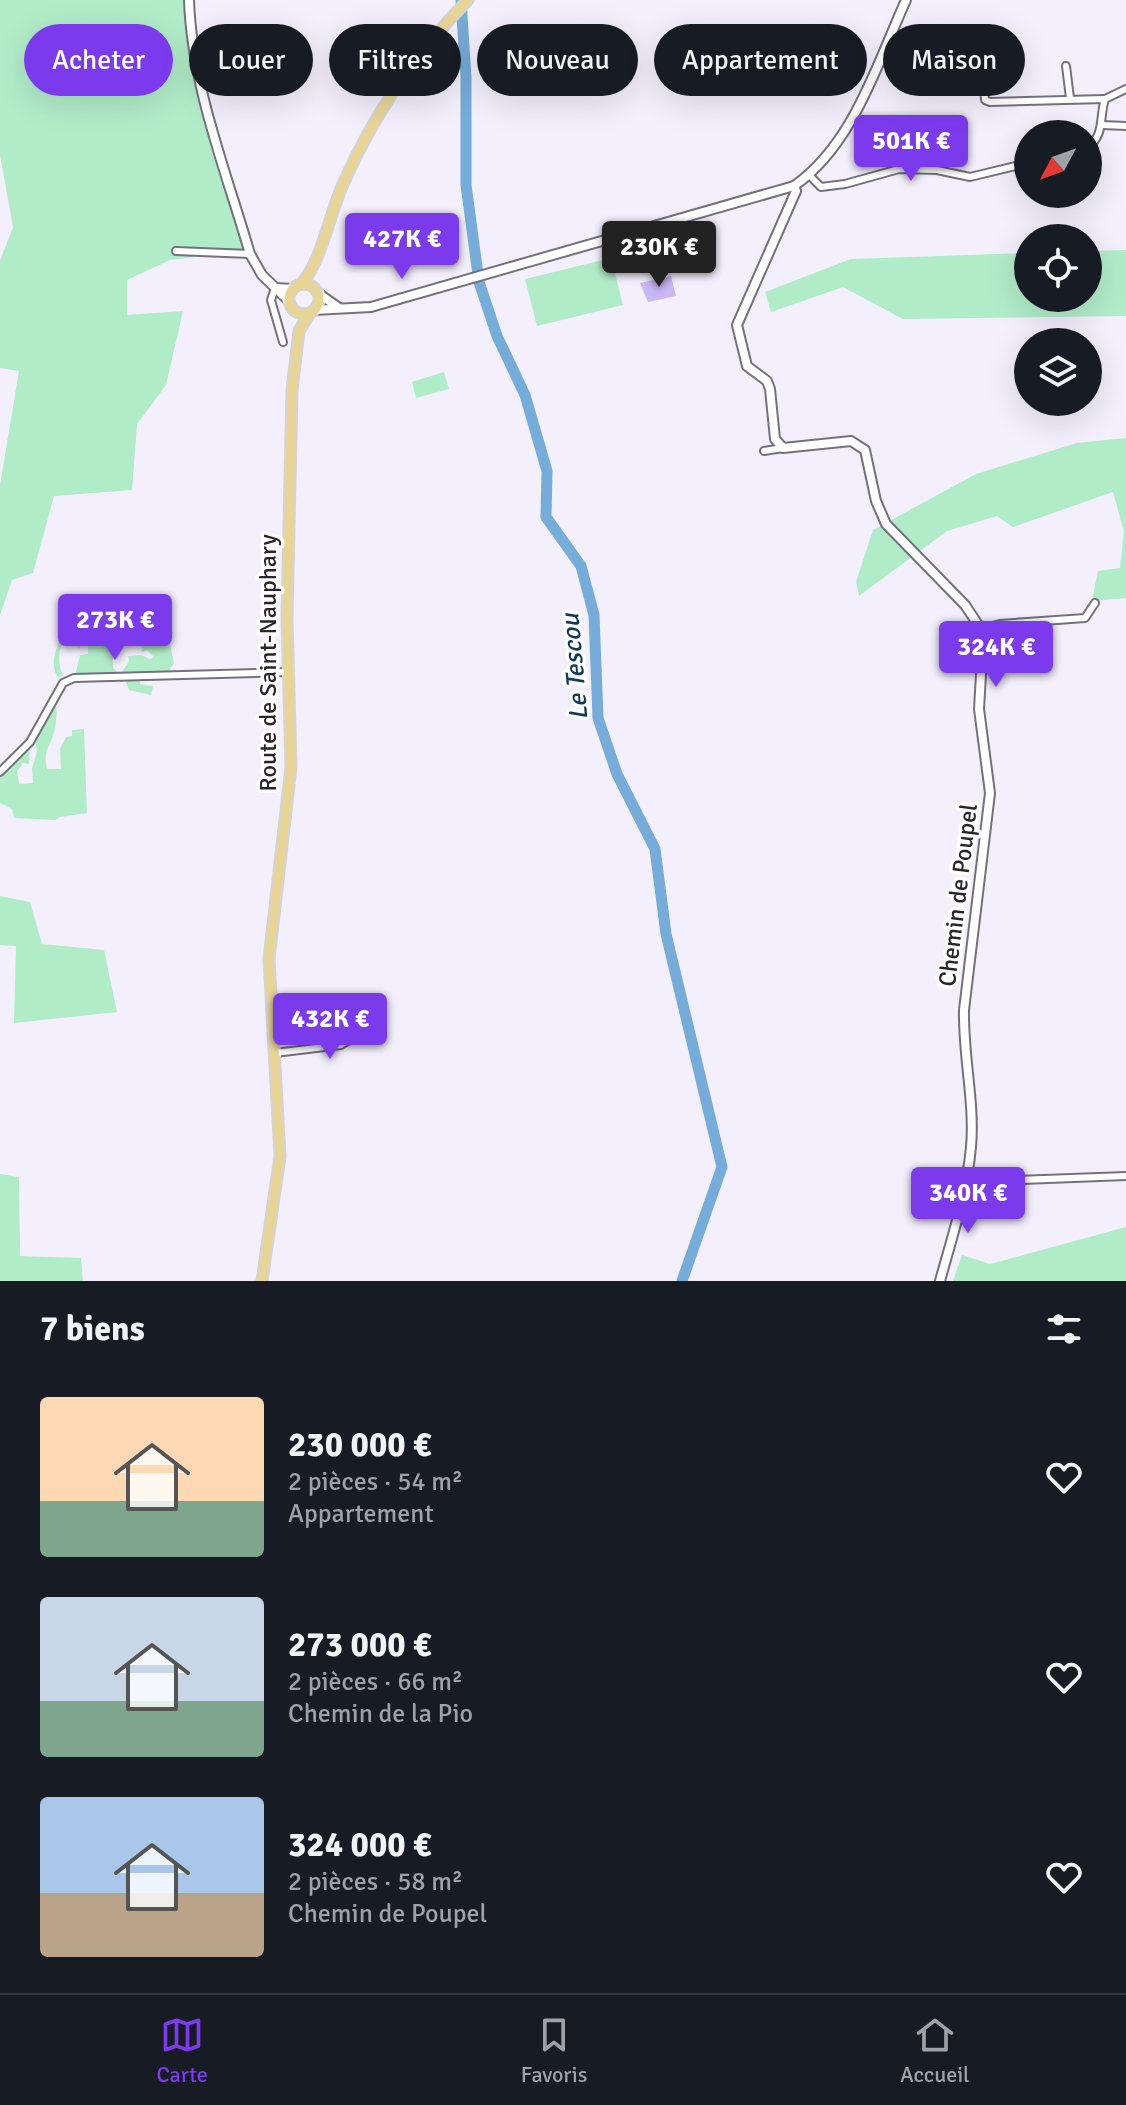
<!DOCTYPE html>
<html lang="fr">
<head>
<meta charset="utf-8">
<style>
	body { margin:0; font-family:Signika,sans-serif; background:#20242c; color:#f1f3f6; height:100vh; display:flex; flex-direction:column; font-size:30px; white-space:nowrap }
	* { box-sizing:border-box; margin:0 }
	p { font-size:26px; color:#9ea1a6 }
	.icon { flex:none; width:44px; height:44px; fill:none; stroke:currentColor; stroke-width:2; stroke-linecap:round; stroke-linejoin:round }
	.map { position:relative; height:1281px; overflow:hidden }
	.sheet { display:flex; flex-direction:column; background:#171b24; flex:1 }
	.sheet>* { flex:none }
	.guide { position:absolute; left:24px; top:24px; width:1078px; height:72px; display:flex; gap:16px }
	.needle { width:52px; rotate:229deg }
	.tools { position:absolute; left:1014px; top:120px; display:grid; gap:16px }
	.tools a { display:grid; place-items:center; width:88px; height:88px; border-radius:50%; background:#171b24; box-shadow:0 8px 32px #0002; font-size:40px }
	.price { position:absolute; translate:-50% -68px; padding:0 18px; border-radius:8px; background:#7c3aed; color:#fff; font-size:26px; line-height:52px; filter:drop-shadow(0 2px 4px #0008) }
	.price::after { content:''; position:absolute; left:50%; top:48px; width:24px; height:18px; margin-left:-12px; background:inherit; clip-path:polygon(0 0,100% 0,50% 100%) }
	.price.active { background:#222; color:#fff }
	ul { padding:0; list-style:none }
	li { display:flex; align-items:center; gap:24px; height:200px; padding:0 40px }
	li span { display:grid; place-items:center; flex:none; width:224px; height:160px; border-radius:8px; color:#555 }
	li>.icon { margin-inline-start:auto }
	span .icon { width:96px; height:96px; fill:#fffc; stroke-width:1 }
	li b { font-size:34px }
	h2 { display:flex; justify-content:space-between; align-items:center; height:96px; padding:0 40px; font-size:34px }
	.pill { padding:0 28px; border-radius:36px; background:#171b24; box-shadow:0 8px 32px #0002; font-size:28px; line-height:72px }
	.pill.active { background:#7c3aed; color:#fff }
	.tab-bar { display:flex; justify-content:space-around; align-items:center; height:112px; border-top:2px solid #363941; background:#171b24; font-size:22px; color:#9ea1a6 }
	.tab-bar a { display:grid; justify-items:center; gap:4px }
	.tab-bar .active { color:#7c3aed }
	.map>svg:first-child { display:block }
</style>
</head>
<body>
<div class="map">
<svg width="1126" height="1281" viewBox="0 0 1126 1281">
	<rect width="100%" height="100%" fill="#f3effd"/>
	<!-- green -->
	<g fill="#b1ecc9">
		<polygon points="0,0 185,0 191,58 245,251 170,260 127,280 127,315 183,311 166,385 137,424 132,490 54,496 33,573 12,580 0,615 0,485 19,371 0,368 0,261 13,227 0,155"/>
		<polygon points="1126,250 1126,316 903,319 843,287 771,312 765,292 851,259 1028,253 1028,298 1088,298 1088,251"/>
		<polygon points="611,258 623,305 537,326 525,279"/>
		<polygon points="444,372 449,389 416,398 412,382"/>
		<polygon points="1126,438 1126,598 1092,601 1098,571 1120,568 1124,532 1113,492 1013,527 997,516 947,531 859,596 856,582 873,530 976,474 1077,443"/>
		<polygon points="137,629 170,629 173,633 169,638 174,664 170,668 172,677 152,680 141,673 139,674 140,684 153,686 151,695 129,690 122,672 129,661 128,656 141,655 150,659 154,657 147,650 142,652 141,642 130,642 129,636"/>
		<path d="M 61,637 L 112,637 L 113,667 L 118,674 L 75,676 L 80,655 L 88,654 L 88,644 L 81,645 L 79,649 L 76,644 L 67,645 L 66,641 C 57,647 58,666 63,675 L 58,678 C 50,663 55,652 61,637 Z"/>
		<path d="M 56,699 C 57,709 57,723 54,732 C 50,748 43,748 47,769 L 61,769 L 60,749 L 66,737 L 72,736 L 72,730 L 84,729 L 87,813 L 60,817 L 55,820 L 14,818 L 12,809 L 0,803 L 0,773 L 12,767 L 30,746 L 29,764 L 23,763 L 17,771 L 19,784 L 33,783 L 32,768 L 37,752 L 35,739 Z"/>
		<polygon points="0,896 30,902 42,944 104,950 117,1012 14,1023 16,946 0,945"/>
		<polygon points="0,1174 19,1177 20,1256 81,1258 83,1281 0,1281"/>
		<polygon points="1126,1227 1126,1281 953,1281 962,1255 990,1264"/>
	</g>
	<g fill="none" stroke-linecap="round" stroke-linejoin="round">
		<!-- river -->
		<polyline stroke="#76acd9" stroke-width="11" points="461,0 466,77 466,185 479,282 497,336 525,395 547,471 546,517 581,566 594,615 598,718 617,774 655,849 666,934 722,1167 682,1281"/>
	</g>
	<!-- building -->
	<polygon fill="#cab8f5" points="671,276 676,296 648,302 640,283"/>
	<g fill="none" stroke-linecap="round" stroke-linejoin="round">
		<!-- street casing -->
		<g stroke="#74717d" stroke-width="10">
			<g id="street">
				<polyline points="1066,66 1070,98"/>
				<polyline points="982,69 985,100 990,102 1105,99"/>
				<polyline points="1102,125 1126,126"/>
				<path d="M 1088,147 C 1105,135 1099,117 1105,99 L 1126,89"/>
				<polyline points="810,176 821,187 845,184 899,169 937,170 970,177 1028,163"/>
				<polyline points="176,251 250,254"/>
				<polyline points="275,288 271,300 283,342"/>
				<polyline points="764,451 783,448"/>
				<polyline points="981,629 1000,624 1085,618 1095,603"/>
				<polyline points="0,772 30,742 63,683 74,678 288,672"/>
				<polyline points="275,1053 341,1045 356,1036 379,1034"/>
				<polyline points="966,1182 1126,1176"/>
			</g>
		</g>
		<!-- secondary casing -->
		<g stroke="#74717d" stroke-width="12">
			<g id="secondary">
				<path d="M 189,0 C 192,87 226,171 250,254 L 262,275 L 289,301"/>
				<path d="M 794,186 L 796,191 L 737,325 L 747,366 L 767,381 L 770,389 L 775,439 L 783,448 L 851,441 L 865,450 L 876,501 L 886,524 L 965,605 L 981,629 L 983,640 L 979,709 L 990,793 L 964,1010 C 963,1056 975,1103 971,1147 C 967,1192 952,1237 940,1281"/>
				<polyline points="276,288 292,289"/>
				<polyline points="318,293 339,308"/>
				<path d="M 314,310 L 371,307 L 794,186 C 853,145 877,64 906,0"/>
			</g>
		</g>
		<!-- primary casing -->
		<g stroke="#d4d3d5" stroke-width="13">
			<g id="primary">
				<path d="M 302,283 C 322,260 330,212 344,182 C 374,114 416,53 468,0"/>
				<circle cx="304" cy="299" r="15"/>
				<polyline points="262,1281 280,1156 269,959 291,767 287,618 292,390 299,331 310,313"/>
			</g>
		</g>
		<!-- street -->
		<use href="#street" stroke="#fff" stroke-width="6"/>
		<!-- secondary -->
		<use href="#secondary" stroke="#fff" stroke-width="8"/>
		<!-- primary -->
		<use href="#primary" stroke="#e8d596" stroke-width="9"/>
	</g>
	<g text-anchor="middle" stroke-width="7" stroke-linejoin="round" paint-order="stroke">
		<!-- street labels -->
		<g font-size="24" fill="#27252b" stroke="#fff">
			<text transform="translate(268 663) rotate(-90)" y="8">Route de Saint-Nauphary</text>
			<text transform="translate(958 895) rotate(-83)" y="8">Chemin de Poupel</text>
		</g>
		<!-- water labels -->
		<g font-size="26" font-style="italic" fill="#0f3957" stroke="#fff">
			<text transform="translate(574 667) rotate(-95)" y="9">Le Tescou</text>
		</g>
	</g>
</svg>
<div class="tools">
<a><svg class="needle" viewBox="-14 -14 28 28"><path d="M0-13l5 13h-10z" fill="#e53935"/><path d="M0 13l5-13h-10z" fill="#9ea1a6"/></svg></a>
<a><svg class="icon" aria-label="locate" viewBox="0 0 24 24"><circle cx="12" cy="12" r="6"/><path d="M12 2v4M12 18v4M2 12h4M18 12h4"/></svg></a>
<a><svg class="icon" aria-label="layers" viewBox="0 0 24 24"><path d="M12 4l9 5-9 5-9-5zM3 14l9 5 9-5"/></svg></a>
</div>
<b class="price" style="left:911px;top:183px">501K €</b>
<b class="price" style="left:402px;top:281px">427K €</b>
<b class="price active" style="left:659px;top:289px">230K €</b>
<b class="price" style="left:115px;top:662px">273K €</b>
<b class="price" style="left:996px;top:689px">324K €</b>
<b class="price" style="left:330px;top:1061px">432K €</b>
<b class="price" style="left:968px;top:1235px">340K €</b>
<div class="guide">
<a class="pill active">Acheter</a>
<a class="pill">Louer</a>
<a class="pill">Filtres</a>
<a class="pill">Nouveau</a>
<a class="pill">Appartement</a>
<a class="pill">Maison</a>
</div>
</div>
<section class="sheet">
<h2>7 biens<svg class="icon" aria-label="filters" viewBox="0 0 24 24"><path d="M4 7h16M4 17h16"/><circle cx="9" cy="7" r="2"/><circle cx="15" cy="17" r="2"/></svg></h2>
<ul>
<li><span style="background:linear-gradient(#ffd9b3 65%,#7fa58c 0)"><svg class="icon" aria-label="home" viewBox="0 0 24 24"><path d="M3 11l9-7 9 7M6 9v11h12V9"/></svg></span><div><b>230 000 €</b><p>2 pièces · 54 m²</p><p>Appartement</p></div><svg class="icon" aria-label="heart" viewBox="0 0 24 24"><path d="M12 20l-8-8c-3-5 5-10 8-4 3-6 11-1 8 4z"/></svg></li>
<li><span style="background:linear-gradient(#c9d6e8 65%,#7fa58c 0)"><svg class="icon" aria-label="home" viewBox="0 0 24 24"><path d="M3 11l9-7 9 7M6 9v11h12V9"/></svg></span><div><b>273 000 €</b><p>2 pièces · 66 m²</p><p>Chemin de la Pio</p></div><svg class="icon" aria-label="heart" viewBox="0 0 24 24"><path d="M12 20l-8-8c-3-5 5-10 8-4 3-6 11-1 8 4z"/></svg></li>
<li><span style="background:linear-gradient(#a9c7e8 60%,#b9a48a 0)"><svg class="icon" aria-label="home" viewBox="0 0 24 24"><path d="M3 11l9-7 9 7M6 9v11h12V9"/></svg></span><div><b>324 000 €</b><p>2 pièces · 58 m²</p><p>Chemin de Poupel</p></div><svg class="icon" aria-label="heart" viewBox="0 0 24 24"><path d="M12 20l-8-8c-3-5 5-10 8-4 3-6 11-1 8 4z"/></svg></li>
</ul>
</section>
<nav class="tab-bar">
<a class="active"><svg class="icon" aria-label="map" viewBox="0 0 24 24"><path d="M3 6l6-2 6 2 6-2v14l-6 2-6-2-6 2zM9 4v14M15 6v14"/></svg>Carte</a>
<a><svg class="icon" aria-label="saved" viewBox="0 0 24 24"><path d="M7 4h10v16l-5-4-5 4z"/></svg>Favoris</a>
<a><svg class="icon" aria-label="home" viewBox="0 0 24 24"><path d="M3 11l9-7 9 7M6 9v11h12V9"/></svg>Accueil</a>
</nav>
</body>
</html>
